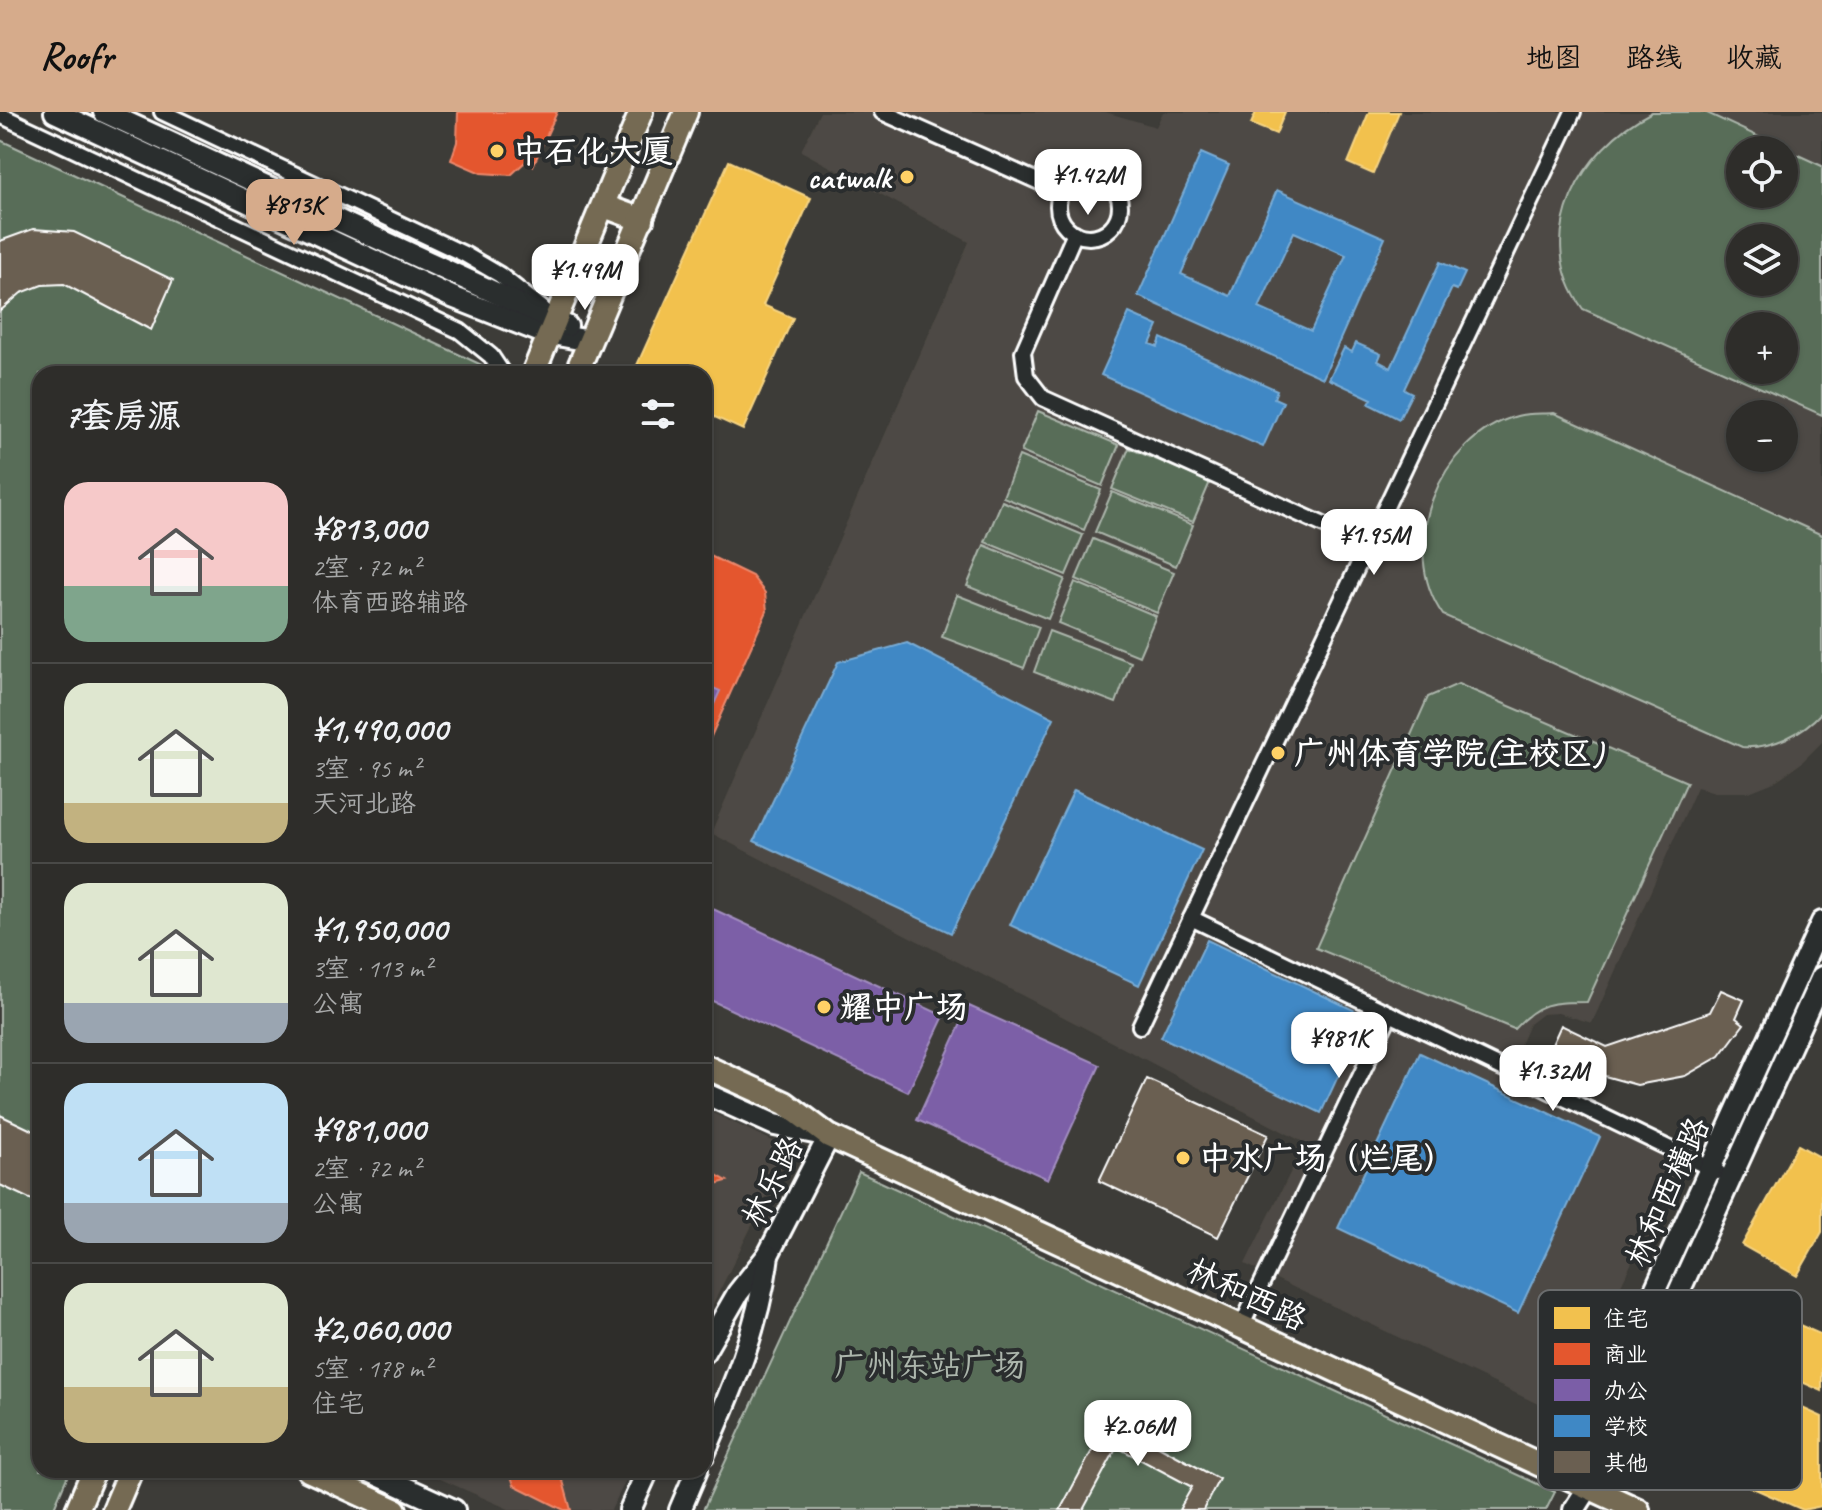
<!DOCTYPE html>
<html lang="zh">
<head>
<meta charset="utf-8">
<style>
	body { margin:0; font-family:Caveat,"LXGW WenKai TC",sans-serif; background:#3a3936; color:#f1f3f6; height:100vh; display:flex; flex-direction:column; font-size:30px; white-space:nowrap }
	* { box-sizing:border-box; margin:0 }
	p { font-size:26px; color:#a7a8a8 }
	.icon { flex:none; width:44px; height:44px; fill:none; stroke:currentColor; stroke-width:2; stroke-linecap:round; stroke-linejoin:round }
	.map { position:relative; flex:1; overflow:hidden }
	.drawer { position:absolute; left:32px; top:254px; width:680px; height:1112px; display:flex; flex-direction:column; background:#2e2d2a; border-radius:24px; box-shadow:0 2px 6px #0004,0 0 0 2px #494947 }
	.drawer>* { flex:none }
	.fabs { position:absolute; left:1726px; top:24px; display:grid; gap:16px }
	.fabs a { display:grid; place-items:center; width:72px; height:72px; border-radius:50%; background:#2e2d2a; box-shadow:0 2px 6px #0004,0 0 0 2px #494947; font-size:40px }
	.price { position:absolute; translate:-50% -68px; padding:0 18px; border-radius:16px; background:#fff; color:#222; font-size:26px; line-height:52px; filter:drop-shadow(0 2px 4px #0008) }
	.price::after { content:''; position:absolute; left:50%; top:48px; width:24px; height:18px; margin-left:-12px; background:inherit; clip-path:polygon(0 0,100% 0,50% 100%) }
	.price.selected { background:#d6ab8b; color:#111 }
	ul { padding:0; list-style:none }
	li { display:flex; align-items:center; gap:24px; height:200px; padding:0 32px }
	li+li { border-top:2px solid #494947 }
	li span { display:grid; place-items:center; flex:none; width:224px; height:160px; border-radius:24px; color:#555 }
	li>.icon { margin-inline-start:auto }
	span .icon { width:96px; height:96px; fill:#fffc; stroke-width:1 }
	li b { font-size:34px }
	h2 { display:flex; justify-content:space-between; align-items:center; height:96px; padding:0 32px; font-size:34px }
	header { display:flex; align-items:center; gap:48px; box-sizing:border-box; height:112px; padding:0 40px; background:#d6ab8b; color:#111 }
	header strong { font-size:38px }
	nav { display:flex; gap:44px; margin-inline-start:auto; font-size:28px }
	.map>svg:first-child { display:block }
</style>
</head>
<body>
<header>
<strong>Roofr</strong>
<nav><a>地图</a><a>路线</a><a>收藏</a></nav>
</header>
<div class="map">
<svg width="1822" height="1398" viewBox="0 0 1822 1398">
	<rect width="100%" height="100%" fill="#3d3c38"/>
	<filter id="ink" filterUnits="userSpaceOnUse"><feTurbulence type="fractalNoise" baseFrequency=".0125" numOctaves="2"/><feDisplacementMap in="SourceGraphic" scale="16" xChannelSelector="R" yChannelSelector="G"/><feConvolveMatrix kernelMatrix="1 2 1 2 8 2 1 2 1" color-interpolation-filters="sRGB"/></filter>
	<g filter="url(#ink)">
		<!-- built -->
		<g fill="#4e4a44" fill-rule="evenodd">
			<path d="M 820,0 L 1105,0 L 1156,15 L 1163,0 L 1822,0 L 1822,630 L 1800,652 L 1774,670 L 1749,680 L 1715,680 L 1697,675 L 1592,911 L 1558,901 L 1542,902 L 1529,912 L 1509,958 L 1683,1044 L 1559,1302 L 1245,1152 L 1305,1031 L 711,721 L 969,130 L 801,39 ZM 1740,38 L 1784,38 L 1784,82 L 1740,82 ZM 1740,126 L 1784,126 L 1784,170 L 1740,170 ZM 1740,214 L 1784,214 L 1784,258 L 1740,258 ZM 1740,302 L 1784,302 L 1784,346 L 1740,346 Z"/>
			<polygon points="704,997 790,1037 704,1210"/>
			<polygon points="420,1358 631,1358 611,1398 511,1398"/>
		</g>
		<!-- green -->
		<g fill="#596d58" stroke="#acb6ac" stroke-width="2" fill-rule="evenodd">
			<path d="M 1652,0 L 1705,0 L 1822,54 L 1822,303 L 1583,197 C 1530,124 1581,36 1652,0 ZM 1740,38 L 1784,38 L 1784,82 L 1740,82 ZM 1740,126 L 1784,126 L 1784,170 L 1740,170 ZM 1740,214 L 1784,214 L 1784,258 L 1740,258 Z"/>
			<polygon points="0,28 501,262 40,262 40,1358 70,1358 53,1398 0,1398"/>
			<polygon points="1038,299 1119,333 1102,374 1021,340"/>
			<path d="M 1554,301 L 1822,423 L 1822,600 C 1802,622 1772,637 1742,635 L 1443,503 C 1396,437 1438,325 1517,304 C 1528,301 1543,302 1554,301 Z"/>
			<polygon points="1129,336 1210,370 1193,410 1112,377"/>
			<polygon points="1019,344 1101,378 1084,418 1003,385"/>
			<polygon points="1112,380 1193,413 1176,454 1095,420"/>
			<polygon points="1002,389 1083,423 1066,463 985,430"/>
			<polygon points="1093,427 1174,460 1157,501 1076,467"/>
			<polygon points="984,433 1065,467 1048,507 967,474"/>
			<polygon points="1075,470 1156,504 1139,544 1058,511"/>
			<polygon points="957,483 1039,515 1024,556 942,525"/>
			<polygon points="1049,519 1131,550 1116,591 1034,560"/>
			<path d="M 1458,572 L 1687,670 L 1587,890 C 1551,890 1539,890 1514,917 L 1316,836 L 1428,585 Z"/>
			<polygon points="859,1060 1555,1380 1546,1398 703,1398"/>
		</g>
		<!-- homes -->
		<g fill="#f2c14e" stroke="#f6d483" stroke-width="2">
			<polygon points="1256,0 1285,0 1276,22 1251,12"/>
			<polygon points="1369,0 1399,0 1373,62 1348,51"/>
			<polygon points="729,49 811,86 763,193 793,206 743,318 706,301 704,306 704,262 633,262"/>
			<polygon points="1798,1033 1822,1046 1822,1120 1797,1164 1742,1133"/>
			<polygon points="1737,1185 1822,1223 1822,1279 1716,1232"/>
			<polygon points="1728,1262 1822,1305 1822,1394 1803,1398 1694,1350 1672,1336 1670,1310 1678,1285 1698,1268"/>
		</g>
		<!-- shops -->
		<g fill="#e4572e" stroke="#ec896d" stroke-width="2">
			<polygon points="458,0 557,0 533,54 525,50 511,63 481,61 451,48 457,30"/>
			<polygon points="704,441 752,464 765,481 767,499 704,640"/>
			<polygon points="704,1056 727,1069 704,1075"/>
			<polygon points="509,1358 560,1358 571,1398 564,1398 514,1373"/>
		</g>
		<!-- offices -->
		<g fill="#7b5ea7" stroke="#a38ec1" stroke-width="2">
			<polygon points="704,572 720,579 704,614"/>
			<polygon points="713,797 944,904 908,980 704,885 704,815"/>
			<polygon points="969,894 1100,953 1048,1067 917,1008"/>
		</g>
		<!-- schools -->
		<g fill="#3f88c5" stroke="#79acd6" stroke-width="2" fill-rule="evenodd">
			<path d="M 1201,41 L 1229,53 L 1181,162 L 1230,184 L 1277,78 L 1385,126 L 1323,266 L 1138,184 ZM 1294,120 L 1346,143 L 1311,219 L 1259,196 Z"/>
			<polygon points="1440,150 1465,161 1457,178 1452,176 1404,277 1412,281 1399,307 1369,292 1372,287 1329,267 1344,236 1352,240 1356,231 1381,242 1378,249 1391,256"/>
			<polygon points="1129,201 1158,214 1150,232 1158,235 1161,226 1277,278 1274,286 1283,290 1263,335 1101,263"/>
			<polygon points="907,531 1054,606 951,821 754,729 838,550"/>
			<polygon points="1074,678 1202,738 1139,873 1010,813"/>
			<polygon points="1207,828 1366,904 1321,1001 1161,925"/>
			<polygon points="1420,941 1600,1025 1518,1201 1338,1116"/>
		</g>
		<!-- building -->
		<g fill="#6a5f51" stroke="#fff" stroke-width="2">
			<polygon points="33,117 74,120 173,168 151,218 64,172 42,173 21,181 0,199 0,129"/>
			<polygon points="1721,878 1744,888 1736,906 1744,912 1720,944 1685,964 1637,973 1601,963 1550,937 1561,913 1607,935 1710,900"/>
			<polygon points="1147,967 1268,1023 1218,1125 1099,1069"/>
			<polygon points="0,1003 40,1022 40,1092 0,1073"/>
			<polygon points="1109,1307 1219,1367 1203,1398 1179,1398 1192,1375 1117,1335 1083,1398 1060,1398"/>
		</g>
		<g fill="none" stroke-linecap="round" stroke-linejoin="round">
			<!-- street casing -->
			<g stroke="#fff" stroke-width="20">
				<g id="street">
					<polyline points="162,0 464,142 500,163 543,197"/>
					<polyline points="882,0 1062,80"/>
					<polyline points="0,3 460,219 491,244 503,262"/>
					<circle cx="1089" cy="94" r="31"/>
					<polyline points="1075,121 1023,240 1026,264 1043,286 1368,433"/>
					<polyline points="1191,806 1390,902 1241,1215"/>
					<polyline points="1390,902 1718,1060"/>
					<polyline points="1140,914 1573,0"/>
				</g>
			</g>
			<!-- secondary casing -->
			<g stroke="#fff" stroke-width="26">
				<g id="secondary">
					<polyline points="55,0 452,185 541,220 590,229"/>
					<polyline points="104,0 567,214"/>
					<polyline points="704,981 775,1013 829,1024 768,1143 738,1181 704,1240"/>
					<path d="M 704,1342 C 733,1276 759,1215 768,1143"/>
					<polyline points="1546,1354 1569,1346 1591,1319 1822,810"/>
					<polyline points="367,1358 454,1398"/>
					<polyline points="630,1398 648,1358"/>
					<polyline points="680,1398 697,1358"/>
					<polyline points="1574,1398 1588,1376 1653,1237 1822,865"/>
				</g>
			</g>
			<!-- primary casing -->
			<g stroke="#fff" stroke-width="28">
				<g id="primary">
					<polyline points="604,94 642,108"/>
					<polyline points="533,262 641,0"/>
					<polyline points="576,262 686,0"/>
					<polyline points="704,954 785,991 829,1024 1638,1398"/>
					<polyline points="308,1358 395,1398"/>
					<polyline points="77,1398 94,1358"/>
					<polyline points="114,1398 131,1358"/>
				</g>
			</g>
			<!-- street -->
			<use href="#street" stroke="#2a2d2e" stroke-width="14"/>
			<!-- secondary -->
			<use href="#secondary" stroke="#2a2d2e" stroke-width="20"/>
			<!-- primary -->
			<use href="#primary" stroke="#746b52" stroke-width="22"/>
		</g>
	</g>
	<!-- markers -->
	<g fill="#ffd166" stroke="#2a2d2e" stroke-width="3">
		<circle cx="497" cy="39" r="8"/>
		<circle cx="907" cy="65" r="8"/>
		<circle cx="1278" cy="641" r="8"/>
		<circle cx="824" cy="895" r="8"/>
		<circle cx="1183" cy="1046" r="8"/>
	</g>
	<g text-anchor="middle" stroke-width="8" stroke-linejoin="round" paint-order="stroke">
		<!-- poi labels -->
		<g font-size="32" font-weight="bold" fill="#fff" stroke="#2a2d2e" text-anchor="start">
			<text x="513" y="50">中石化大厦</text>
			<text x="891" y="76" text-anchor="end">catwalk</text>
			<text x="1294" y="652">广州体育学院(主校区)</text>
			<text x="840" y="906">耀中广场</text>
			<text x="1199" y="1057">中水广场（烂尾）</text>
		</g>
		<!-- street labels -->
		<g font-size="32" fill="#fff" stroke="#2a2d2e">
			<text transform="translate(772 1070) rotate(-63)" y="11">林乐路</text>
			<text transform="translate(1667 1080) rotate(-66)" y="11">林和西横路</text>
			<text transform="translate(1247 1182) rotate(25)" y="11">林和西路</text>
		</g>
		<!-- park labels -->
		<g font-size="32" fill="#acb6ac" stroke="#2a2d2e">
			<text x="930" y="1264">广州东站广场</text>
		</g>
	</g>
	<!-- legend -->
	<rect x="1538" y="1178" width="264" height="200" rx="12" fill="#2a2d2e" stroke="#6a6c6d" stroke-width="2"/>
	<rect x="1554" y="1195" width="36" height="22" fill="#f2c14e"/>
	<rect x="1554" y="1231" width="36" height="22" fill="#e4572e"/>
	<rect x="1554" y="1267" width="36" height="22" fill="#7b5ea7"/>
	<rect x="1554" y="1303" width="36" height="22" fill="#3f88c5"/>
	<rect x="1554" y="1339" width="36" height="22" fill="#6a5f51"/>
	<g font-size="22" fill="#fff">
		<text x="1604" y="1214">住宅</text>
		<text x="1604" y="1250">商业</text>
		<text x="1604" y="1286">办公</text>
		<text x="1604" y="1322">学校</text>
		<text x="1604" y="1358">其他</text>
	</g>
</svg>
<div class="fabs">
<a><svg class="icon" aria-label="locate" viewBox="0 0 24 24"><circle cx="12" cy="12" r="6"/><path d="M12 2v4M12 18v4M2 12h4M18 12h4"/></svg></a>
<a><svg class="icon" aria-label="layers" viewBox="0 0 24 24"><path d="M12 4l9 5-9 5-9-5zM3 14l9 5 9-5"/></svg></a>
<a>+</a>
<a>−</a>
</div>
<b class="price" style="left:1088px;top:105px">¥1.42M</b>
<b class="price selected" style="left:294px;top:135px">¥813K</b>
<b class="price" style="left:585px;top:200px">¥1.49M</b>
<b class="price" style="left:1374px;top:465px">¥1.95M</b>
<b class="price" style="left:1339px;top:968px">¥981K</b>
<b class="price" style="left:1553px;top:1001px">¥1.32M</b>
<b class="price" style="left:1138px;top:1356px">¥2.06M</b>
<section class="drawer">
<h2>7套房源<svg class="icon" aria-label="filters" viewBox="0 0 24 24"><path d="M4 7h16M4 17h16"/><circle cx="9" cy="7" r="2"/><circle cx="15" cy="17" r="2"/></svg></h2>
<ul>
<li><span style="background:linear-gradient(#f6c9c9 65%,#7fa58c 0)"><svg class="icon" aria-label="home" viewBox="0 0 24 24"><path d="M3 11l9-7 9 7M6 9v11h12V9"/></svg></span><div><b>¥813,000</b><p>2室 · 72 m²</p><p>体育西路辅路</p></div></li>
<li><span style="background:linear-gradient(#dfe7d0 75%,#c2b280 0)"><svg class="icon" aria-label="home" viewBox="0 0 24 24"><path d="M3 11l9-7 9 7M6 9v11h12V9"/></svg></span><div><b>¥1,490,000</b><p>3室 · 95 m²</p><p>天河北路</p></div></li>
<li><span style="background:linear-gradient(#dfe7d0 75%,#9aa5b1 0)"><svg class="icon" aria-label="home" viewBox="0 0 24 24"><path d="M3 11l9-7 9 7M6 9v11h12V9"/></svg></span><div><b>¥1,950,000</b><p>3室 · 113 m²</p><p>公寓</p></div></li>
<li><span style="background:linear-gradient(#bfe0f5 75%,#9aa5b1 0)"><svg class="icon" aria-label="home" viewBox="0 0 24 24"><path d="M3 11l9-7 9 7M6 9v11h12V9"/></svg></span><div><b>¥981,000</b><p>2室 · 72 m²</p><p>公寓</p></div></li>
<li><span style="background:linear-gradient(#dfe7d0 65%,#c2b280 0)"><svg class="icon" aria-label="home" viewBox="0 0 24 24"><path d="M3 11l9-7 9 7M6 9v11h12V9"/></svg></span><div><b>¥2,060,000</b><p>5室 · 178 m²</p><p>住宅</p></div></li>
</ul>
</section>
</div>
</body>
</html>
